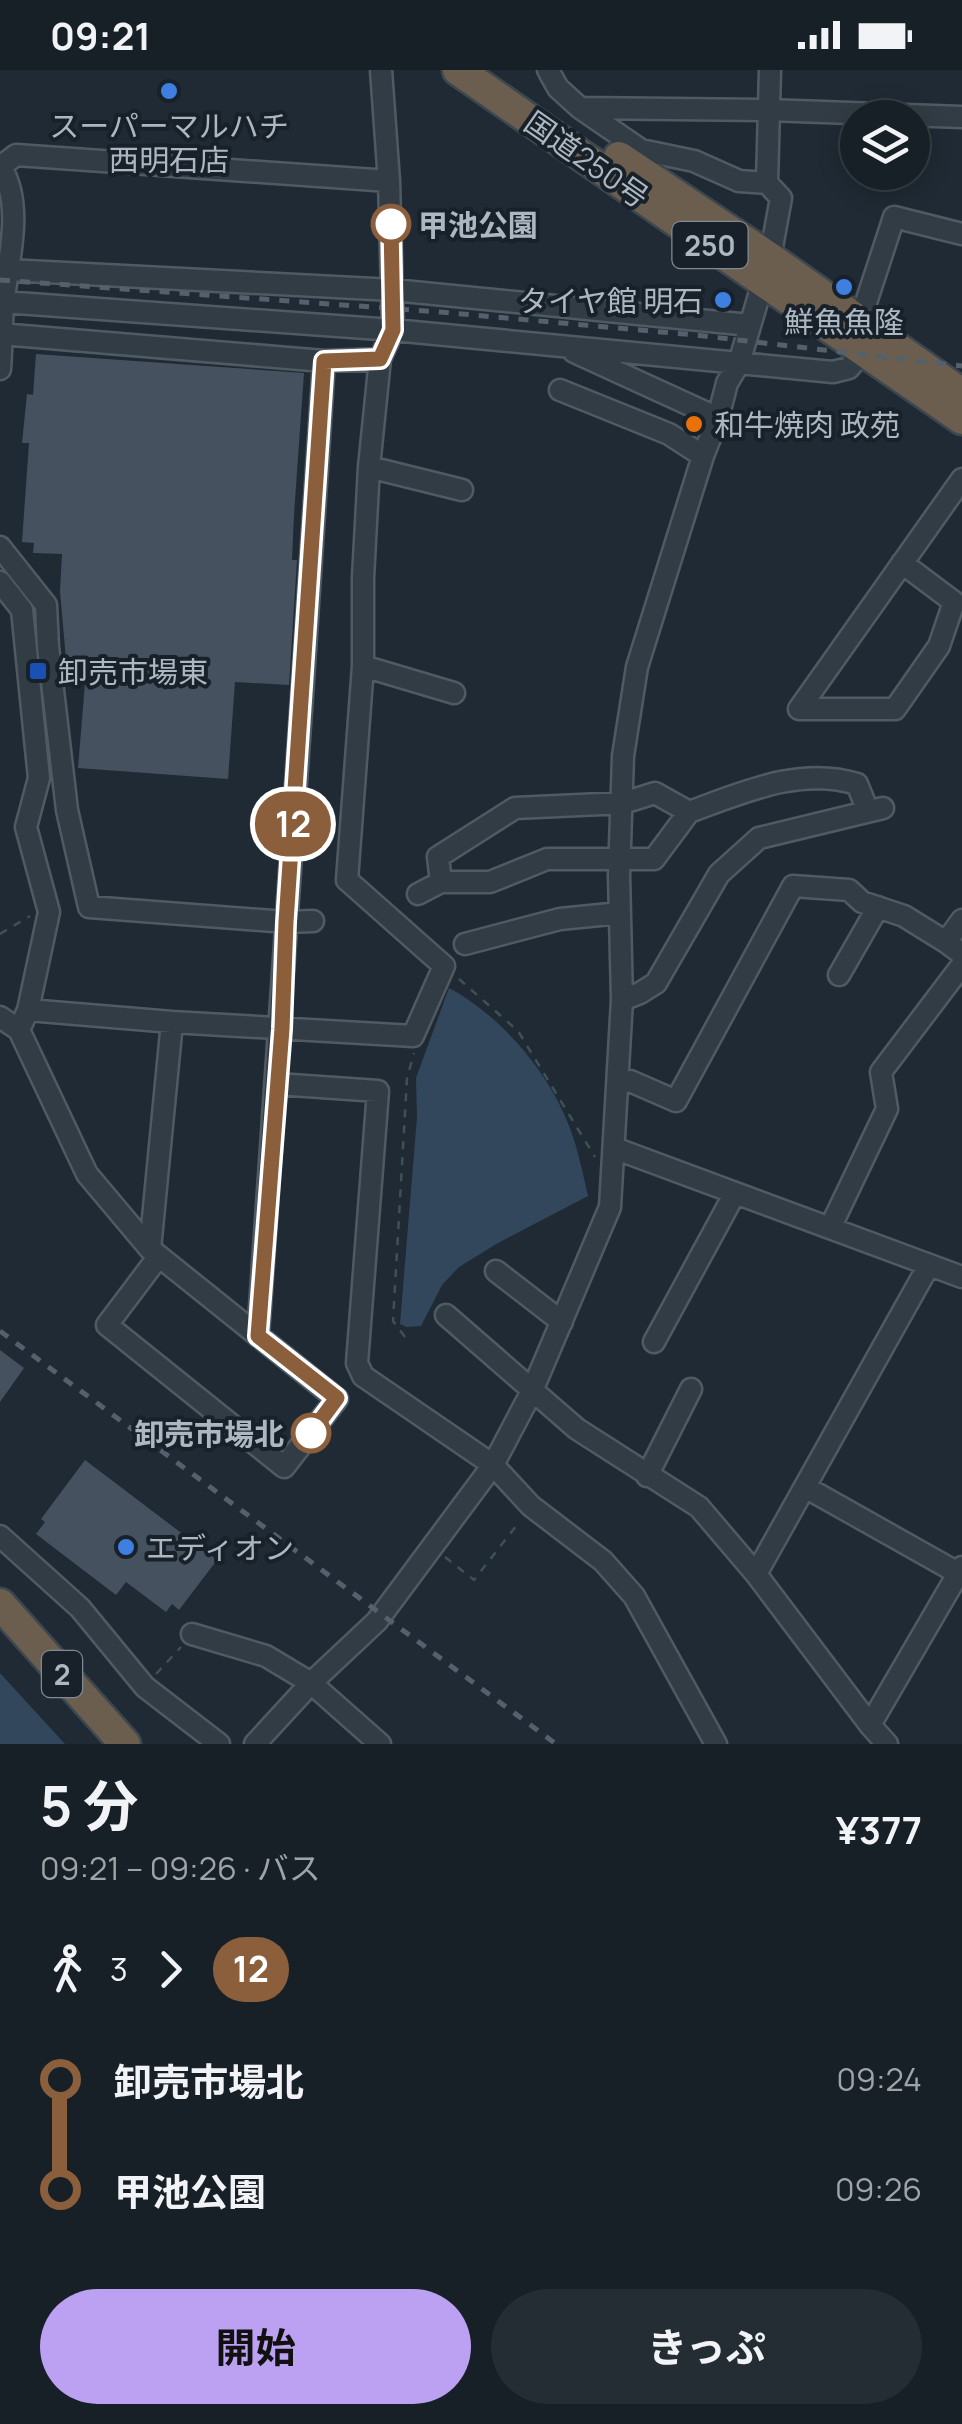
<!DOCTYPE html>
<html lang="ja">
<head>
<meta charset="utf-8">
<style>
  body { margin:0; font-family:Manrope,"Noto Sans JP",sans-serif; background:#242d33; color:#f1f3f6; height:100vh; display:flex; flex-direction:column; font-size:38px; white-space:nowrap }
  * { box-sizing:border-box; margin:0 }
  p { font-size:32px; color:#9ea3a7 }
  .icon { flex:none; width:55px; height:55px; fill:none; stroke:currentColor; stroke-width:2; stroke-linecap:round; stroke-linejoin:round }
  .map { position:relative; height:1674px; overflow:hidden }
  .drawer { display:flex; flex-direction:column; background:#172027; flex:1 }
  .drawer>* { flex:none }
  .badge { padding:0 20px; border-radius:32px; font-size:35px; line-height:65px }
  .tools { position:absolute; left:840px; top:30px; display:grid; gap:20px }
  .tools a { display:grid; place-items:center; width:90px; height:90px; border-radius:50%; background:#172027; box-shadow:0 5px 25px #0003,0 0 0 2px #363e44; font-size:50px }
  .map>.badge { position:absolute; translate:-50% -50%; box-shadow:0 0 0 5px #fff }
  .legs { display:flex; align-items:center; gap:15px; height:110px; padding:0 40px; font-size:32px }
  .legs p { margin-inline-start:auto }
  .headline { display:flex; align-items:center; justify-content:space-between; height:170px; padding:0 40px }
  h1 { font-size:55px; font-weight:700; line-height:75px }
  .button { display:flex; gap:20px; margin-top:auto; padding:20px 40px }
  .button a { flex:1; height:115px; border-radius:60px; background:#bca0f2; color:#111; font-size:40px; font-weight:700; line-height:115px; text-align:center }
  .button a+a { background:#242d33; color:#f1f3f6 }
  ul { padding:0 40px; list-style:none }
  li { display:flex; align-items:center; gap:35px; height:110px; font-size:38px }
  li i { display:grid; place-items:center; width:15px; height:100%; margin:0 12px; background:currentColor }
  li i::after { content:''; width:25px; height:25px; margin:-12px; border:8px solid; border-radius:50%; background:#172027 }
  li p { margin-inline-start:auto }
  li:first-child i { background:linear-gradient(#0000 50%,currentColor 0) }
  li:last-child i { background:linear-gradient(currentColor 50%,#0000 0) }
  .status { display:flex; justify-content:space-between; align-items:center; height:70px; padding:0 50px; background:#172027; direction:ltr }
  .status svg { height:28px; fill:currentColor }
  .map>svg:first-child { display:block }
</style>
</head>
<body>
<div class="status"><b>09:21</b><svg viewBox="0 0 49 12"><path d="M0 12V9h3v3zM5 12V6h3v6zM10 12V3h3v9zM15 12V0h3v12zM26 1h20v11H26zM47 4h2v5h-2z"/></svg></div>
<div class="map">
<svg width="962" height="1674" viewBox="0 0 962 1674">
  <rect width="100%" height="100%" fill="#1f2a34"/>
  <!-- water -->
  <path fill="#33475c" d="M449 918C505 948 557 1011 575 1073 580 1090 584 1108 588 1126L498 1173 459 1197 442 1215 421 1256 407 1257 400 1254 417 1047 416 1008Z
    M0 1603 65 1674H0Z"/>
  <!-- building -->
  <path fill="#45515e" d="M36 284 304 303 294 444 292 490H297L289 615 235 612 228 709 78 698 86 601H67L60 521 62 484 33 483 34 473 22 472 29 373H22L27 324 33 325Z
    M0 1280 24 1298 0 1332Z
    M85 1390 217 1490 179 1540 172 1534 166 1542 126 1512 116 1525 36 1464 45 1452 41 1449Z"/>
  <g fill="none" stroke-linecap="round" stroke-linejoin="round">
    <defs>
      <path id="minor" d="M548 0 558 18 580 38 641 80 694 91 739 111 767 113
        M580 38 768 40 962 47
        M0 96C24 133 9 187 4 228 1 251 2 276 0 299
        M0 97 16 85 389 111
        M8 200 393 220 750 255
        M3 232 393 260 833 302 849 298 863 281
        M860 251 894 147 962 164
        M0 264 324 291 380 289
        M574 282 718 348
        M560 320 669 364 703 386
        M369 397 462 420
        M0 477 46 535 48 577 67 740 89 837 286 852 313 851
        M902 493 954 532 939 576 895 639H799L962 409
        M0 512 22 540 39 708 26 757 49 842 28 940 19 960 87 1104 150 1179
        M363 596 454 623
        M441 812 438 787 515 738 623 733 655 723 689 742C742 723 800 696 857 714L868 741
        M418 824 441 812H490L547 789H654L689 742
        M946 872 962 850
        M465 874 560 849 620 843
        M839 905 878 837
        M622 930 640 923 656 913 719 804 759 768 883 738
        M28 940 172 952 150 1179 337 1329 284 1397 107 1255 159 1186
        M0 947 19 960
        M172 952 413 966 444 896 347 810 363 596V508L369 397 380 289 393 260 389 111 381 0
        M618 1013 630 1011 676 1031 793 816 849 820 862 832 904 846 946 872 962 884
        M277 1014 378 1021 357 1293 363 1306 493 1395 531 1436 603 1491 634 1526 716 1674
        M614 1078 962 1207
        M830 1158 887 1039 881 1002 962 895
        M496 1201 562 1252
        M446 1245 577 1359 699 1437 756 1504 870 1655 887 1674
        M258 1266C283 941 302 616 324 291
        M654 1272 735 1123
        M647 1406 691 1319
        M805 1417 958 1503
        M0 1466 80 1538 145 1617 219 1674
        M756 1504 929 1195
        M192 1564 266 1586 311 1613 380 1674
        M870 1655 962 1497
        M255 1674 311 1613 377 1551 493 1395 532 1321 610 1137 622 930 619 805 623 686 637 597 703 386 718 348 727 313 739 293 770 188 781 128 767 113 770 0"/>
      <path id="highway" d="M458 0 962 349
        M619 87 770 188 962 324
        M0 1534 125 1674"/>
    </defs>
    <!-- minor casing -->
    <use href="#minor" stroke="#505a63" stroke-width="25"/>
    <!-- highway casing -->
    <use href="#highway" stroke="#3d474f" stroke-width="35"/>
    <!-- path -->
    <path stroke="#3e5253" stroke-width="2.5" stroke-dasharray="8 8" stroke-linecap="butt" d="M0 864 30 846
      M459 909 518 961 595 1087
      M405 1267 393 1251 407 1008 414 983
      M445 1487 474 1510 520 1451
      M156 1604 181 1577"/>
    <!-- minor -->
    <use href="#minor" stroke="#323c45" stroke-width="20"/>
    <!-- highway -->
    <use href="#highway" stroke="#6b5e4f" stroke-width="30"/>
    <!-- rail -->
    <path stroke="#54606c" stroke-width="5" stroke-dasharray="10 10" stroke-linecap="butt" d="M0 210 440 242 695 265 962 296
      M0 1261 556 1674"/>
  </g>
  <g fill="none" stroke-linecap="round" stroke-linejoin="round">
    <defs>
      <path id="line-1" d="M311 1363 337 1328 258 1266 282 959 286 852 324 291 380 289 393 260 391 154"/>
    </defs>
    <!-- line-1 casing -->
    <use href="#line-1" stroke="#fff" stroke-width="22"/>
    <!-- line-1 -->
    <use href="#line-1" stroke="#8b5e3c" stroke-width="15"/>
  </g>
  <!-- markers -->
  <g fill="#3f7fe0" stroke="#182129" stroke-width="4">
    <circle cx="169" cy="21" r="10"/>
    <circle cx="844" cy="217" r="10"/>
    <circle cx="723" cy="230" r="10"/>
    <circle cx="126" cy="1477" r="10"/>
  </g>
  <g fill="#fff" stroke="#8b5e3c" stroke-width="5">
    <circle cx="391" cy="154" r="18"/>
    <circle cx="311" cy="1363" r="18"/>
  </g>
  <circle fill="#e8710a" stroke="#182129" stroke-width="4" cx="694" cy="354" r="10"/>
  <rect fill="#1a4fb4" stroke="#182129" stroke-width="4" x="28" y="591" width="20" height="20" rx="5"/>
  <g text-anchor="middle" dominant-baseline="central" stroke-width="8" stroke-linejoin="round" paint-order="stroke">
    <!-- shield labels -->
    <g fill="#182129" stroke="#808a94" stroke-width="2.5">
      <rect x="672.5" y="152" width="75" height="46" rx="8"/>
      <rect x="42" y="1581" width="40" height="46" rx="8"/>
    </g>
    <g font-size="28" font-weight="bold" fill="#acb7c2">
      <text x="710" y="175">250</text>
      <text x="62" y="1604">2</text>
    </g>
    <!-- poi labels -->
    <g font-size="30" fill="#acb7c2" stroke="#182129" text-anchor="start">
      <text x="169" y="55" text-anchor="middle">スーパーマルハチ<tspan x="169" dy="34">西明石店</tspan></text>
      <text x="703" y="230" text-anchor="end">タイヤ館 明石</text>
      <text x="844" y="251" text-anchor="middle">鮮魚魚隆</text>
      <text x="714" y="354">和牛焼肉 政苑</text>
      <text x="58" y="601">卸売市場東</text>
      <text x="146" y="1477">エディオン</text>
    </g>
    <!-- street labels -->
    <g font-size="30" fill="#acb7c2" stroke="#182129">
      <text transform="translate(587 89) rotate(35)">国道250号</text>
    </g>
    <!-- stop labels -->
    <g font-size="30" font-weight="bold" fill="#acb7c2" stroke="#182129" text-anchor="start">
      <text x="418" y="154">甲池公園</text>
      <text x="284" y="1363" text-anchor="end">卸売市場北</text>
    </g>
  </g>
</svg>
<div class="tools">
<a><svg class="icon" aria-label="layers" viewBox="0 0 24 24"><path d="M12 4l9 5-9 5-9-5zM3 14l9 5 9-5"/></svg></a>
</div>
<b class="badge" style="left:293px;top:754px;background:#8b5e3c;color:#fff">12</b>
</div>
<section class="drawer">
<div class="headline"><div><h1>5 分</h1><p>09:21 – 09:26 · バス</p></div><b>¥377</b></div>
<div class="legs"><svg class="icon" aria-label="walk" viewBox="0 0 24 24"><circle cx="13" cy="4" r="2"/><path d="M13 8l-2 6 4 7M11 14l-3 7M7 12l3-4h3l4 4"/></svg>3<svg class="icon" aria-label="forward" viewBox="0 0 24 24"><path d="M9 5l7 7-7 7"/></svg><b class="badge" style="background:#8b5e3c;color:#fff">12</b></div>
<ul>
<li><i style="color:#8b5e3c"></i><b>卸売市場北</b><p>09:24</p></li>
<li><i style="color:#8b5e3c"></i><b>甲池公園</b><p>09:26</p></li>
</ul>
<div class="button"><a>開始</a><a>きっぷ</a></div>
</section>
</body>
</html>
